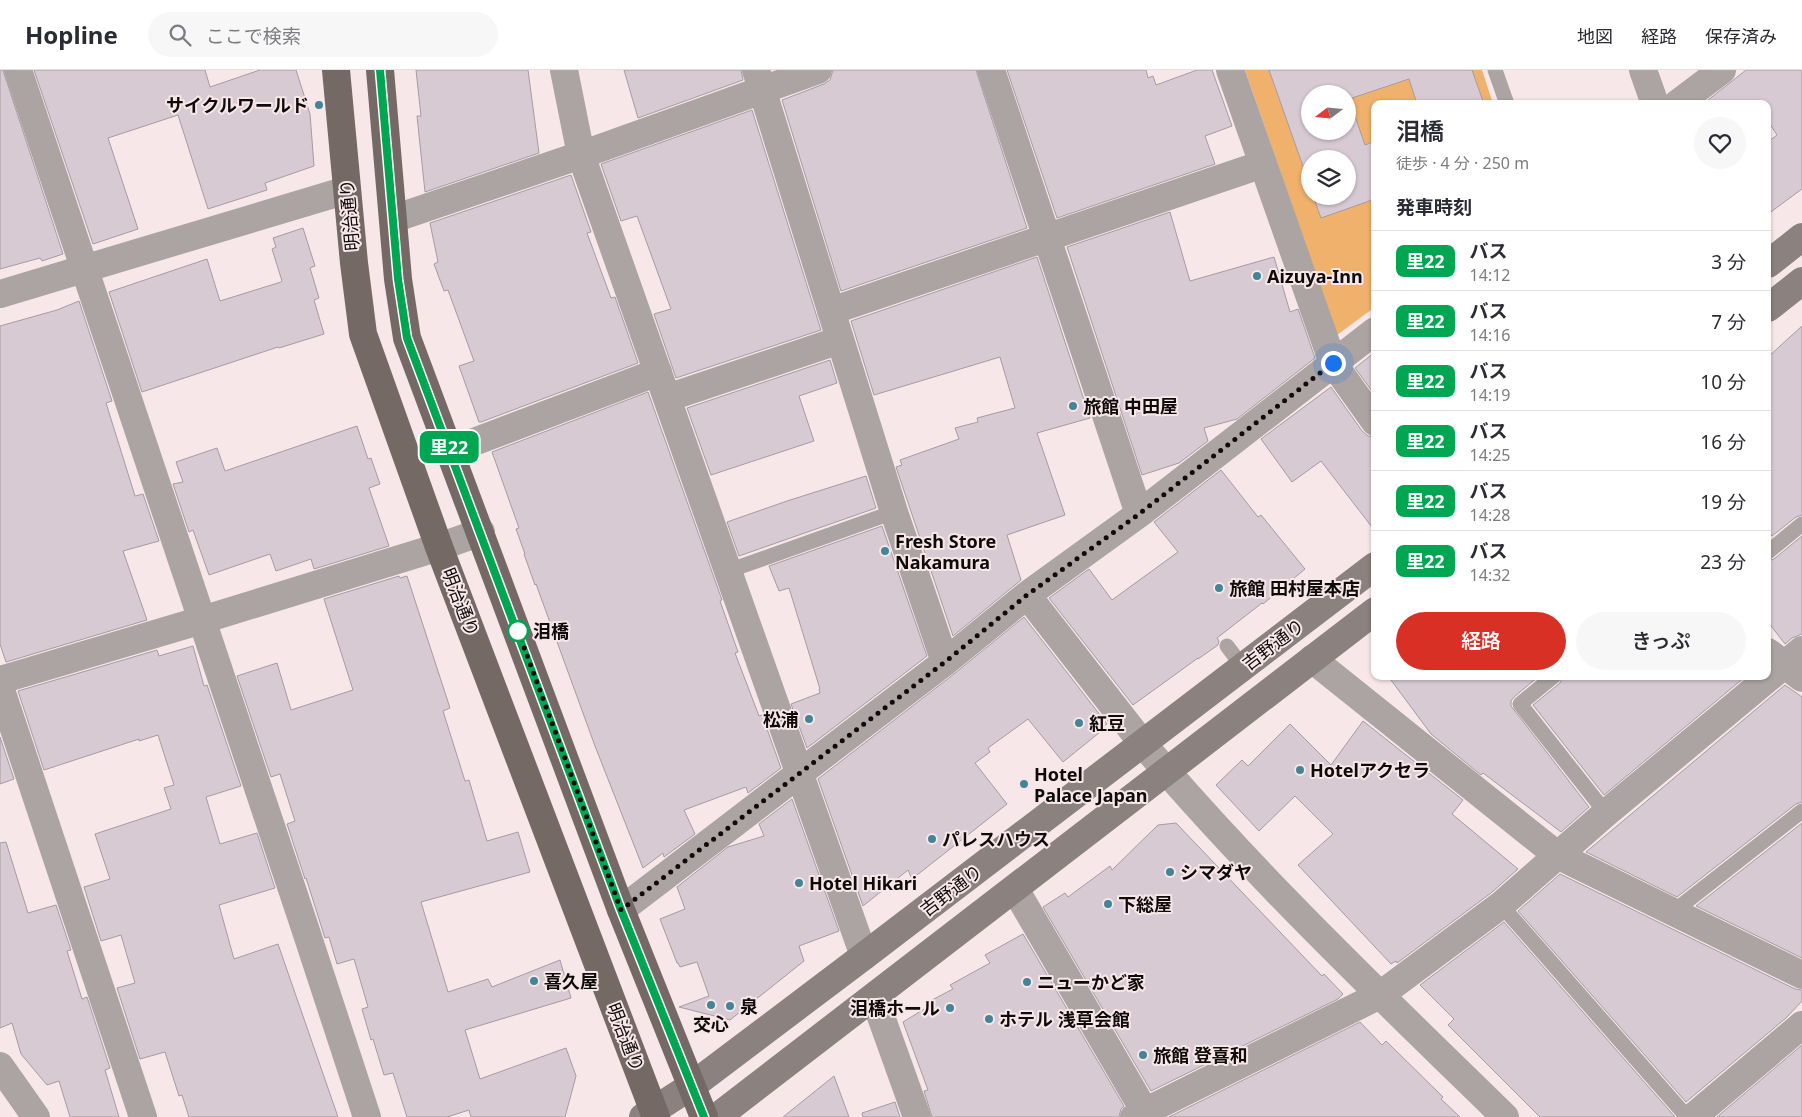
<!DOCTYPE html>
<html lang="ja">
<head>
<meta charset="utf-8">
<style>
  body { margin:0; font-family:"Noto Sans","Noto Sans JP",sans-serif; background:#f7f7f7; color:#2b2b33; height:100vh; display:flex; flex-direction:column; font-size:19px; white-space:nowrap }
  * { box-sizing:border-box; margin:0 }
  p { font-size:16px; color:#7c7c81 }
  .icon { flex:none; width:28px; height:28px; fill:none; stroke:currentColor; stroke-width:2; stroke-linecap:round; stroke-linejoin:round }
  .map { position:relative; flex:1; overflow:hidden }
  .side { position:absolute; left:1371px; top:30px; width:400px; height:580px; display:flex; flex-direction:column; background:#fff; border-radius:10px; box-shadow:0 1px 4px #0004 }
  .side>* { flex:none }
  .badge { padding:0 10px; border-radius:8px; font-size:18px; line-height:32px }
  .needle { width:32px; rotate:254deg }
  .buttons { position:absolute; left:1301px; top:15px; display:grid; gap:10px }
  .buttons a { display:grid; place-items:center; width:55px; height:55px; border-radius:50%; background:#fff; box-shadow:0 1px 4px #0004; font-size:25px }
  .you { position:absolute; width:25px; height:25px; margin:-12px; border:4px solid #fff; border-radius:50%; background:#1a73e8; box-shadow:0 0 0 8px #1a73e833 }
  .map>.badge { position:absolute; translate:-50% -50%; box-shadow:0 0 0 2px #fff }
  h2 { padding:0 25px; font-size:19px; line-height:45px }
  .round { display:grid; place-items:center; flex:none; width:52px; height:52px; border-radius:26px; background:#f7f7f7 }
  .headline { display:flex; align-items:center; justify-content:space-between; height:85px; padding:0 25px }
  h1 { font-size:24px; font-weight:600; line-height:38px }
  .button { display:flex; gap:10px; margin-top:auto; padding:10px 25px }
  .button a { flex:1; height:58px; border-radius:30px; background:#d93025; color:#fff; font-size:20px; font-weight:600; line-height:58px; text-align:center }
  .button a+a { background:#f7f7f7; color:#2b2b33 }
  ul { padding:0; list-style:none }
  li { display:flex; align-items:center; gap:15px; height:60px; padding:0 25px; border-top:1px solid #e1e1e2 }
  li div { flex:1 }
  li b { display:block; font-size:19px }
  li em { font-style:normal }
  li .badge { min-width:55px; font-weight:700; text-align:center }
  header { display:flex; align-items:center; gap:30px; box-sizing:border-box; height:70px; padding:0 25px; background:#fff; border-bottom:1px solid #e1e1e2 }
  header strong { font-size:24px }
  nav { display:flex; gap:28px; margin-inline-start:auto; font-size:18px }
  .search { width:350px; height:45px; background:#f7f7f7; display:flex; align-items:center; gap:12px; box-sizing:border-box; padding:0 18px; border-radius:28px; color:#7c7c81; font-size:19px }
  .map>svg:first-child { display:block }
</style>
</head>
<body>
<header>
<strong>Hopline</strong>
<div class="search"><svg class="icon" aria-label="search" viewBox="0 0 24 24"><circle cx="10" cy="10" r="6"/><path d="M15 15l6 6"/></svg>ここで検索</div>
<nav><a>地図</a><a>経路</a><a>保存済み</a></nav>
</header>
<div class="map">
<svg width="1802" height="1047" viewBox="0 0 1802 1047">
  <rect width="100%" height="100%" fill="#f8e7e9"/>
  <!-- green -->
  <path fill="#f0b16c" fill-rule="evenodd" d="M1245 0H1482L1493 34H1375V237L1337 265ZM1310 24H1348V61H1310ZM1310 89H1348V126H1310Z"/>
  <!-- building -->
  <path fill="#d7cad3" stroke="#a79aa3" fill-rule="evenodd" d="M0 0H3L63 184 42 191 40 188 0 199Z
    M34 0H205L210 17 260 0H296L310 44 314 96 265 113 267 120 208 139 178 45 108 68 138 159 93 174Z
    M416 0H528L539 83 425 122 417 46H421Z
    M624 0H741L743 10 638 48Z
    M833 0H976L1027 158 841 221 782 30 824 14 830 10Z
    M1007 0H1146L1148 8 1153 6 1156 15 1197 0H1212L1232 56 1205 66 1215 94 1057 148Z
    M1269 0H1472L1484 34H1417L1409 9 1349 29 1365 75 1375 71V129L1321 148 1313 126H1348V89H1310V116ZM1310 24H1348V61H1310Z
    M1746 0H1802V119L1768 144V72L1777 65 1768 51V34H1703Z
    M752 40 821 260 676 308 654 244 671 239 637 146 621 151 601 94Z
    M571 105 591 162 587 163 611 228 615 227 638 293 481 352H479L459 296 474 291 448 220 444 221 434 194 438 192 430 153Z
    M1170 142 1190 211 1274 187 1290 242 1298 239 1315 288 1237 349 1204 358 1208 371 1179 393 1142 405 1067 177Z
    M303 158 315 196 310 198 319 228 314 230 324 264 279 278 278 277 142 322 109 222 207 189 220 231 281 212 282 211 272 179 276 177 273 168Z
    M1037 187 1090 348 1037 363 1065 445 1007 465 1021 510 953 566 896 397 902 395 900 390 959 369 955 358 978 352 977 348 1015 338 1000 287 874 325 851 251Z
    M79 231 112 331 106 333 135 426 143 424 159 471 123 481 147 550 6 592 0 574V256L57 240Z
    M1802 256V445L1796 447 1772 466 1768 460V287Z
    M1375 282V325L1355 298Z
    M830 290 837 313 799 326 814 371 711 405 687 338Z
    M1331 317 1362 361 1368 366 1375 367V461L1321 391 1292 412 1261 369Z
    M648 322 722 530 720 531 738 582 735 583 759 646 762 645 781 698 748 723 746 717 684 740 695 764 664 787 663 783 643 798 595 676 536 514 535 515 524 484H525L516 459 519 458 492 382Z
    M357 356 368 389 371 388 380 414 369 418 389 476 314 499 311 489 276 501 270 484 209 505 193 460 189 462 173 414 183 412 176 392 217 378 225 401Z
    M1221 400 1258 447 1261 445 1305 499 1263 534 1262 533 1217 568 1219 571 1218 575 1198 589V588L1133 635 1049 528 1089 499 1112 530 1178 482 1154 452Z
    M866 406 876 438 739 486 727 452 787 431Z
    M882 456 927 586 807 678 791 634 820 623 819 619H820L789 518 779 521 769 496Z
    M1802 466V564L1792 568 1785 574 1768 552V491L1774 489Z
    M399 506 400 508 407 506 450 638 443 641 465 711 469 710 487 771 518 762 530 802 421 832 448 922 488 909 492 917 560 890 571 928 465 960 480 1009 566 978 576 1006 565 1047H471L469 1040 447 1047H407L393 1003 384 1005 373 969 371 970 362 939 368 937 354 889 337 894 329 867 325 868 306 808 305 809 287 754 295 751 280 704 271 707 237 606 277 593 291 640 353 620 324 529Z
    M1024 547 1107 654 1104 656 1105 658 1063 692 1028 649 988 678 990 682 975 693 1007 734 912 809 908 800 863 836 818 709 954 604Z
    M193 576 204 616 207 615 241 716 206 727 220 774 257 763 275 818 219 835 234 889 278 874 338 1047H189L182 1025 179 1026 165 982 140 989 117 918 135 913 121 865 101 871 84 817 110 809 95 764 171 739 164 718 174 715 158 665 139 671V669L44 700 18 621 157 580 159 586Z
    M1388 606H1539L1514 627 1511 631V636L1589 737 1561 762 1483 703 1481 705 1431 664Z
    M1563 606H1746L1604 725 1533 635 1560 613Z
    M1785 615 1802 627V732L1796 734 1677 827 1586 782Z
    M1363 651 1463 730 1452 744 1518 799 1491 823 1397 893 1396 891 1391 894 1298 795 1333 764 1295 726 1259 761 1216 715 1242 690 1248 696 1290 654 1331 695Z
    M0 667 14 709 0 714Z
    M792 729 839 861 799 876 804 891 730 950 679 937 709 926 697 892 680 897 678 893H677L660 849 685 839 677 817 728 777 764 766 759 754Z
    M1176 753 1322 906 1324 904 1343 924 1338 929 1151 1021 1043 837 1065 823 1068 827 1110 796 1112 800 1158 755Z
    M1802 753V888L1696 836Z
    M6 772 28 843 56 835 71 880 67 881 82 929 87 927 110 998 105 1000 119 1047H70L59 1011 47 1015 21 984 12 953 0 958V773Z
    M1560 804 1795 919 1802 920V931L1786 948 1686 1032 1518 841Z
    M1504 852 1675 1047H1540L1448 955 1454 949 1420 915Z
    M1023 864 1124 1036 1121 1039 1119 1047H932L924 1021 928 1020 903 952 934 933 932 930 953 919 950 915 990 893 985 885Z
    M1360 952 1382 975 1386 971 1443 1027 1441 1029 1460 1047H1169Z
    M1802 975V1047H1717Z
    M834 1006 849 1047H783Z
    M895 1032 900 1047H863L862 1043Z"/>
  <g fill="none" stroke-linecap="round" stroke-linejoin="round">
    <!-- service -->
    <path stroke="#aba4a2" stroke-width="15" d="M1495 0 1507 34
      M1768 482 1802 454
      M728 501 894 442
      M1227 576 1243 597
      M1554 606 1520 634 1606 743
      M1501 835 1687 1047
      M1673 842 1802 741"/>
    <!-- minor -->
    <path stroke="#aba4a2" stroke-width="28" d="M18 0 304 855 367 1047
      M564 0 581 85 864 886
      M756 0 894 442 945 592
      M991 0 1139 444
      M1230 0 1333 293 1375 352
      M1643 0 1655 34
      M1677 34 1722 0
      M393 149 581 85 818 0
      M0 224 347 120
      M831 241 1263 94
      M667 328 840 270
      M450 381 658 302
      M1027 525 1143 674
      M1768 582 1802 608
      M1312 589 1557 785 1802 905
      M0 610 202 550 439 477 481 462
      M0 617 143 1047
      M1015 819 1148 1047
      M621 840 945 592 1027 525 1139 444 1375 261
      M874 927 917 1047
      M1134 1047 1380 925 1501 835 1606 743 1802 580
      M1693 1047 1802 955"/>
    <!-- tertiary -->
    <path stroke="#aba4a2" stroke-width="28" d="M1143 674C1255 806 1381 926 1505 1047
      M0 996 36 1047"/>
    <!-- secondary -->
    <path stroke="#8b817e" stroke-width="28" d="M1768 194 1802 167
      M1768 238 1802 211
      M643 1047 693 1015 864 886 1375 496
      M717 1047 1375 541"/>
    <!-- primary -->
    <path stroke="#756965" stroke-width="28" d="M336 0 354 193 363 264 439 477 656 1047
      M380 0 398 209 407 268 621 840 704 1047"/>
  </g>
  <g fill="none" stroke-linecap="round" stroke-linejoin="round">
    <defs>
      <path id="line" d="M380 0 398 209 407 268 621 840 704 1047"/>
    </defs>
    <!-- line casing -->
    <use href="#line" stroke="#fff" stroke-width="11"/>
    <!-- line -->
    <use href="#line" stroke="#00a651" stroke-width="8"/>
    <!-- walk -->
    <path stroke="#100b0b" stroke-width="5" stroke-dasharray="0 9" d="M518 561 621 840 945 592 1027 525 1139 444 1333 293"/>
  </g>
  <!-- markers -->
  <g fill="#448497" stroke="#f8e7e9" stroke-width="2">
    <circle cx="319" cy="35" r="5"/>
    <circle cx="1257" cy="206" r="5"/>
    <circle cx="1073" cy="336" r="5"/>
    <circle cx="885" cy="481" r="5"/>
    <circle cx="1219" cy="518" r="5"/>
    <circle cx="809" cy="649" r="5"/>
    <circle cx="1079" cy="653" r="5"/>
    <circle cx="1300" cy="700" r="5"/>
    <circle cx="1024" cy="714" r="5"/>
    <circle cx="932" cy="769" r="5"/>
    <circle cx="1170" cy="802" r="5"/>
    <circle cx="799" cy="813" r="5"/>
    <circle cx="1108" cy="834" r="5"/>
    <circle cx="534" cy="911" r="5"/>
    <circle cx="1027" cy="912" r="5"/>
    <circle cx="711" cy="935" r="5"/>
    <circle cx="730" cy="936" r="5"/>
    <circle cx="950" cy="938" r="5"/>
    <circle cx="989" cy="949" r="5"/>
    <circle cx="1143" cy="985" r="5"/>
  </g>
  <circle fill="#fff" stroke="#00a651" stroke-width="2.5" cx="518" cy="561" r="10"/>
  <g text-anchor="middle" dominant-baseline="central" stroke-width="4" stroke-linejoin="round" paint-order="stroke">
    <!-- poi labels -->
    <g font-size="18" font-weight="bold" fill="#100b0b" stroke="#f8e7e9" text-anchor="start">
      <text x="309" y="35" text-anchor="end">サイクルワールド</text>
      <text x="1267" y="206">Aizuya-Inn</text>
      <text x="1083" y="336">旅館 中田屋</text>
      <text x="895" y="471">Fresh Store<tspan x="895" dy="21">Nakamura</tspan></text>
      <text x="1229" y="518">旅館 田村屋本店</text>
      <text x="799" y="649" text-anchor="end">松浦</text>
      <text x="1089" y="653">紅豆</text>
      <text x="1310" y="700">Hotelアクセラ</text>
      <text x="1034" y="704">Hotel<tspan x="1034" dy="21">Palace Japan</tspan></text>
      <text x="942" y="769">パレスハウス</text>
      <text x="1180" y="802">シマダヤ</text>
      <text x="809" y="813">Hotel Hikari</text>
      <text x="1118" y="834">下総屋</text>
      <text x="544" y="911">喜久屋</text>
      <text x="1037" y="912">ニューかど家</text>
      <text x="740" y="936">泉</text>
      <text x="940" y="938" text-anchor="end">泪橋ホール</text>
      <text x="999" y="949">ホテル 浅草会館</text>
      <text x="711" y="954" text-anchor="middle">交心</text>
      <text x="1153" y="985">旅館 登喜和</text>
    </g>
    <!-- street labels -->
    <g font-size="18" fill="#100b0b" stroke="#f8e7e9">
      <text transform="translate(349 145) rotate(-95)">明治通り</text>
      <text transform="translate(461 532) rotate(69)">明治通り</text>
      <text transform="translate(1273 574) rotate(-37)">吉野通り</text>
      <text transform="translate(951 820) rotate(-37)">吉野通り</text>
      <text transform="translate(626 967) rotate(69)">明治通り</text>
    </g>
    <!-- stop labels -->
    <g font-size="18" font-weight="bold" fill="#100b0b" stroke="#f8e7e9" text-anchor="start">
      <text x="533" y="561">泪橋</text>
    </g>
  </g>
</svg>
<div class="buttons">
<a><svg class="needle" viewBox="-14 -14 28 28"><path d="M0-13l5 13h-10z" fill="#e53935"/><path d="M0 13l5-13h-10z" fill="#7c7c81"/></svg></a>
<a><svg class="icon" aria-label="layers" viewBox="0 0 24 24"><path d="M12 4l9 5-9 5-9-5zM3 14l9 5 9-5"/></svg></a>
</div>
<div class="you" style="left:1333px;top:293px"></div>
<b class="badge" style="left:449px;top:377px;background:#00a651;color:#fff">里22</b>
<section class="side">
<div class="headline"><div><h1>泪橋</h1><p>徒歩 · 4 分 · 250 m</p></div><a class="round"><svg class="icon" aria-label="heart" viewBox="0 0 24 24"><path d="M12 20l-8-8c-3-5 5-10 8-4 3-6 11-1 8 4z"/></svg></a></div>
<h2>発車時刻</h2>
<ul>
<li><span class="badge" style="background:#00a651;color:#fff">里22</span><div><b>バス</b><p>14:12</p></div><em>3 分</em></li>
<li><span class="badge" style="background:#00a651;color:#fff">里22</span><div><b>バス</b><p>14:16</p></div><em>7 分</em></li>
<li><span class="badge" style="background:#00a651;color:#fff">里22</span><div><b>バス</b><p>14:19</p></div><em>10 分</em></li>
<li><span class="badge" style="background:#00a651;color:#fff">里22</span><div><b>バス</b><p>14:25</p></div><em>16 分</em></li>
<li><span class="badge" style="background:#00a651;color:#fff">里22</span><div><b>バス</b><p>14:28</p></div><em>19 分</em></li>
<li><span class="badge" style="background:#00a651;color:#fff">里22</span><div><b>バス</b><p>14:32</p></div><em>23 分</em></li>
</ul>
<div class="button"><a>経路</a><a>きっぷ</a></div>
</section>
</div>
</body>
</html>
